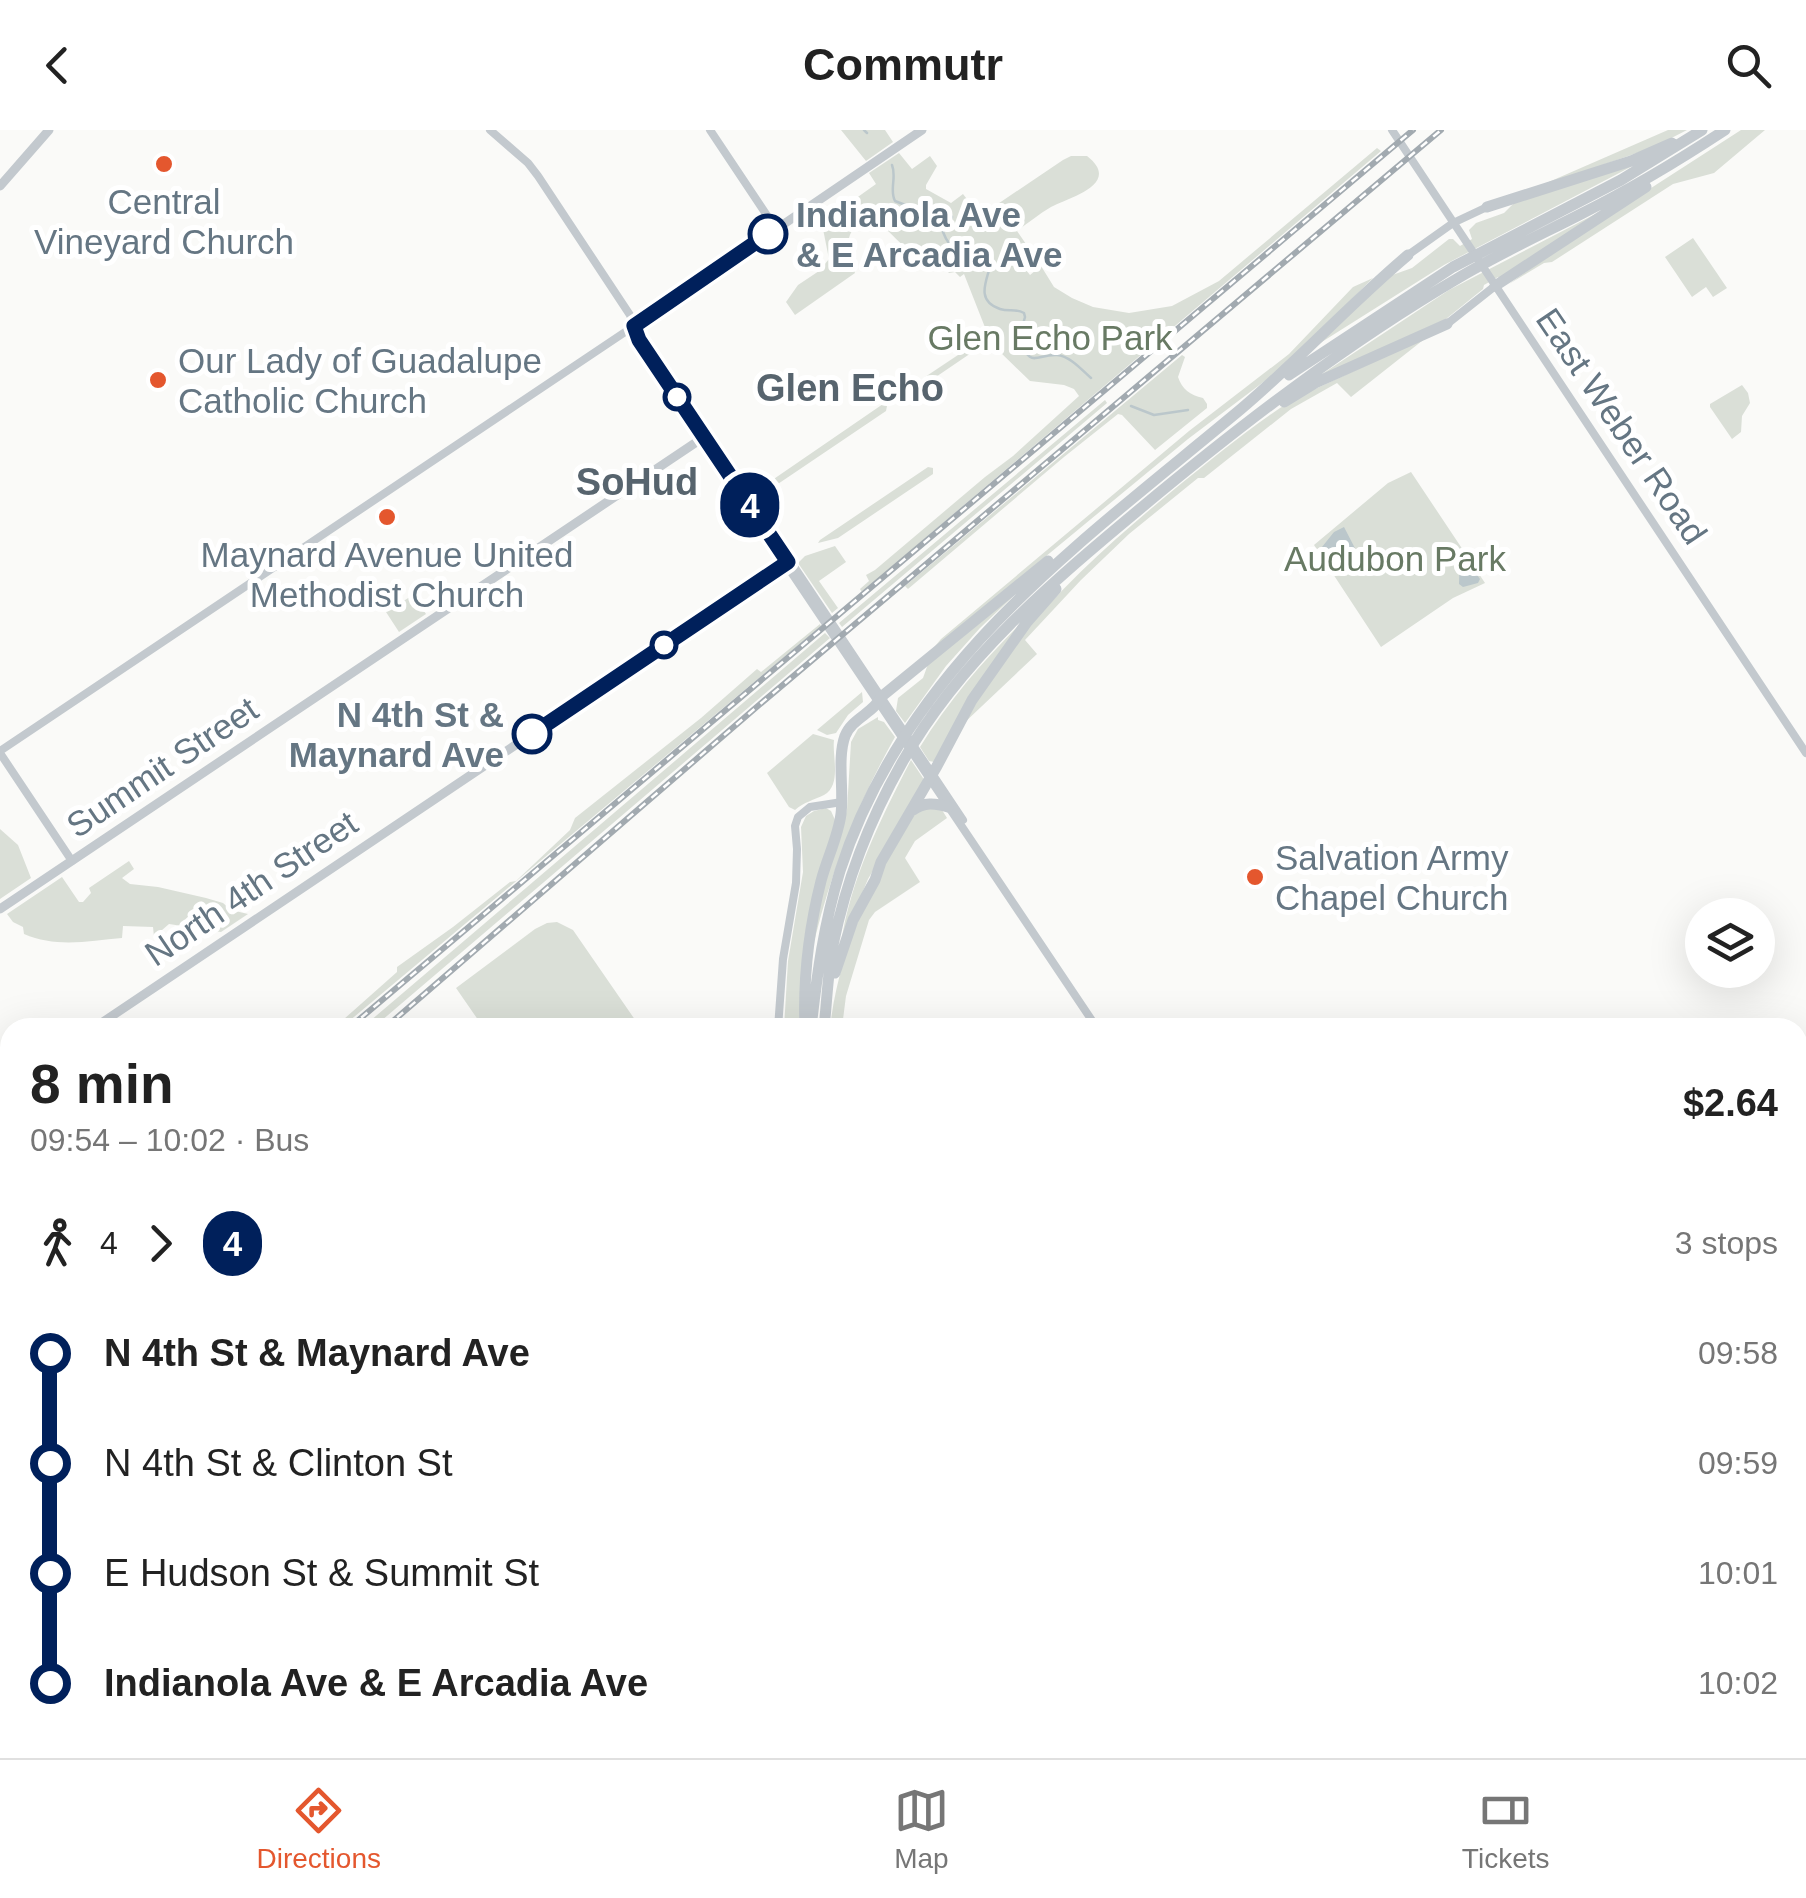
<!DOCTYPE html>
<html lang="en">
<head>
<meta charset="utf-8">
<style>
  body { margin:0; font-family:Arial,sans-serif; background:#f2f2f2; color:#222; height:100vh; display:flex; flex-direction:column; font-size:38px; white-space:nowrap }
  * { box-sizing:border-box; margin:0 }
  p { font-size:32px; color:#767676 }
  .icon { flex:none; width:55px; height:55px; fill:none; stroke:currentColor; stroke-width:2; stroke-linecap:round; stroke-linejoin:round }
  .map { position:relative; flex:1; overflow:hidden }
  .side { position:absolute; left:0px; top:888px; width:1808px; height:742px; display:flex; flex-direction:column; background:#fff; border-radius:30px 30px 0 0; box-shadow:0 10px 40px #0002 }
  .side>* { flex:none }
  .badge { padding:0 20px; border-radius:32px; font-size:35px; line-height:65px }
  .controls { position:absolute; left:1685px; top:768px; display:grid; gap:20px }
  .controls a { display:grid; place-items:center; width:90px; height:90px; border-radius:50%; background:#fff; box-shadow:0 10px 40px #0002; font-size:50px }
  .map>.badge { position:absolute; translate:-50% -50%; box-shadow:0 0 0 5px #fff }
  .legs { display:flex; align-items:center; gap:15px; height:110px; padding:0 30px; font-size:32px }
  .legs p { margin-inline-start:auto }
  .headline { display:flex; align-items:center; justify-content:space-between; height:170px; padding:0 30px }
  h1 { font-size:55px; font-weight:700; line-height:75px }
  ul { padding:0 30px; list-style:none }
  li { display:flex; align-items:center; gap:35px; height:110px; font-size:38px }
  li i { display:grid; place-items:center; width:15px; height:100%; margin:0 12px; background:currentColor }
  li i::after { content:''; width:25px; height:25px; margin:-12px; border:8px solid; border-radius:50%; background:#fff }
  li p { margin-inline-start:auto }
  li:first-child i { background:linear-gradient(#0000 50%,currentColor 0) }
  li:last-child i { background:linear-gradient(currentColor 50%,#0000 0) }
  header { display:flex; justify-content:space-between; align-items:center; height:130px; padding:0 30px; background:#fff; font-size:45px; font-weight:700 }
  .dock { display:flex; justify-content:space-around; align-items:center; height:140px; border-top:2px solid #e0e0e0; background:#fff; font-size:28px; color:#767676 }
  .dock a { display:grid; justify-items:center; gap:5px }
  .dock .current { color:#e4572e }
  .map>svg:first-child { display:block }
</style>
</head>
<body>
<header><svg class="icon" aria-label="back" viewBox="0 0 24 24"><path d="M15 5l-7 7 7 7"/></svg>Commutr<svg class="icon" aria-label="search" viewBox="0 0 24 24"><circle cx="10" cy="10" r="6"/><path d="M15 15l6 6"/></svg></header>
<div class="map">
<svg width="1806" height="1628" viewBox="0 0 1806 1628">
  <rect width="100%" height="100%" fill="#fafaf8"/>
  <!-- green -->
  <path fill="#dadfd7" d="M841 0H885L893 12 866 31Z
    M1668 0H1687L1654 17 1528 61Z
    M1741 0H1765L1714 43 1673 54 1552 132 1544 133 1509 154 1572 109Z
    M1377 18 1381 21 924 409 863 464 860 459 869 451 866 445 875 440 985 347 1013 326 1079 266 1074 259 1064 255 1030 251 998 220 988 205 964 144 960 147 955 142 949 143C940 130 925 130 912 122 897 113 887 96 872 89 840 98 848 118 855 143L795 185 786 172 798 155 819 141 829 129 823 99 827 89 876 54 869 43 899 23 912 39 930 26 937 36 926 55V59L951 73 963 64 980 86 1063 30 1071 26H1087C1123 54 1068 68 1051 77 1039 84 1028 93 1017 101L1026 114 1013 124 1030 145 1041 136 1054 157 1072 168 1093 177 1129 183 1172 176 1219 151Z
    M1642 31 1444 135 1317 215 1384 148 1412 138 1449 109H1453L1460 116 1472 109 1469 100 1476 93 1504 83 1514 73Z
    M1605 79 1501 149 1498 147 1484 155 1483 159 1446 189 1313 250 1449 160Z
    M1693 108 1727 158 1713 167 1706 157 1692 167 1665 127Z
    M1373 148 1282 238 1188 309 931 521 941 509 1189 301 1289 224 1353 157Z
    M1427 207 1351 267 1337 253 1291 279 1204 348H1198L1129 404 1081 450 1025 510 1037 524 963 594C1013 499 1090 429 1171 362 1207 333 1242 304 1280 278L1300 266Z
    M976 213 978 215 977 219 902 270 897 269 898 265Z
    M1182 225 1185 227 1178 247C1182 259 1190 265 1203 268L1207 274V278L1155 320 1122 285 1118 284 1064 327 908 459 905 456Z
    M1742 255 1748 263 1750 273 1742 286 1741 302 1732 309 1710 277V274Z
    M1105 270 1107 273 842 497 839 493Z
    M883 274 887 276 886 281 769 360 763 361 765 355Z
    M928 337 933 338V344L838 408 818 413 820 410Z
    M1411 342 1485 453 1453 468 1381 517 1314 415 1388 353Z
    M835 416 846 432 819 451 838 478 832 483 798 433 805 426Z
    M1023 457 980 498 946 536 905 593 896 581 898 568 923 548 928 534Z
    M413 465 426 484 399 502 386 482Z
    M1022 492 934 632 929 631 920 617C949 570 983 531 1022 492Z
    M820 494 821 496 342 897H335L397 842V837L453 797 510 752 516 751 570 700 575 688 701 588 757 539 761 542Z
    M825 503 830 508 374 897H363Z
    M862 562 863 572 848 585 836 603 827 605 817 600Z
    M878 587V590L884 592 895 607C859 671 833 736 815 808V780L847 680 851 612 858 599Z
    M813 604 834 610C832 626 842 655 824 665 814 670 804 672 795 680L789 677 767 643Z
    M911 630 925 651 868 749 841 814C850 750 881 688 911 630Z
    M921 677 942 680 947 688 915 711 905 728 920 752 875 782 869 790 846 866 842 897 830 898C840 813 873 755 914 683Z
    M826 678 831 681 835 690 804 819 799 897 784 898 788 831 803 742 801 697 806 686 814 681Z
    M0 699 18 715 31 748 0 769Z
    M129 731 134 739 122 748 130 754 158 757 206 768 223 773 231 780 248 784 221 802 169 794 154 807 153 797 123 796 122 808C89 811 56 818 24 804L23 797 13 792 7 784 62 747 79 772H83L91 763 89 758Z
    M557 792 573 800 640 897H483L456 858 535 799 547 793Z
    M1800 1099 1806 1108V1163L1798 1168V1100Z
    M1798 1281 1806 1294V1532L1800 1536 1798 1533Z"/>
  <!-- water -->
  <path fill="#bbc7cb" d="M1344 397 1358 424 1349 432 1340 417 1327 425 1322 417 1334 402Z
    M1462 424 1480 449 1478 453 1463 457 1459 454 1460 425Z"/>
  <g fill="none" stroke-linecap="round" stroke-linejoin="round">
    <!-- stream -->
    <path stroke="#bbc7cb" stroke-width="2.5" d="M864 0 867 3
      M892 35C897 47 889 60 895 71L921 81 948 82 952 87 943 102C950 121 967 132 987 134L990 137C986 152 976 171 1000 179 1009 182 1015 178 1024 183L1025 187 1019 208C1031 240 1035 224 1057 225 1070 226 1082 240 1091 248
      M1131 276 1154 285 1188 280"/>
    <!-- secondary -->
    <path stroke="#c3c9ce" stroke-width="8" d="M710 0 776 99
      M1392 0 1806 623
      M1408 125 1453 93 1487 77
      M1447 194 1495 156
      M788 432 792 438 791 442 1097 898
      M792 438H795L963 690
      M0 621 634 196 630 185 538 46 528 33 490 0
      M0 623 72 731
      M778 898 783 829 796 753 797 719 795 696 798 687 810 677 842 672
      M1798 923 1806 916
      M0 1245 10 1260
      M255 1620 260 1628
      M1579 1620 1585 1628"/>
    <!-- primary -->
    <path stroke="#c3c9ce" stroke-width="9" d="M0 56 49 0
      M0 779 704 307
      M94 898 788 432 639 210 634 196 922 0
      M0 961 10 954"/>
    <!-- highway -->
    <path stroke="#c3c9ce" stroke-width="11" d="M1487 77 1631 31 1672 13
      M1495 156 1646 57
      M1289 245 1453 137 1621 50 1702 0
      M1284 272 1315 253 1447 194
      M913 680C924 672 935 673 948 677
      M835 843 853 790 875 750 881 732 937 636 972 570 1027 492 1056 459
      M805 898C803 848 809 798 821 751 827 728 838 707 841 684 844 660 837 628 845 606 852 588 874 583 881 567L1048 431
      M811 898C817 844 824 793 840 741 906 534 1082 412 1241 279 1299 230 1350 174 1408 125
      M824 898C827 870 828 841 833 815 846 751 871 687 903 631 961 529 1052 452 1141 378 1242 294 1346 214 1460 147 1499 124 1540 105 1581 84 1631 59 1678 31 1725 0
      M545 1628 555 1620
      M565 1628 576 1620"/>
    <defs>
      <path id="rail" d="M349 898 1413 0
        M385 898 759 575 1441 0
        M0 1189 10 1180
        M0 1217 10 1209"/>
    </defs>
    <!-- rail casing -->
    <use href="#rail" stroke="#a2aab0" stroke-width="6"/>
    <!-- rail -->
    <use href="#rail" stroke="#fff" stroke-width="2.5" stroke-dasharray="8" stroke-linecap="butt"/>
  </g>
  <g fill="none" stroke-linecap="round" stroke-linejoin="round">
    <defs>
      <path id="line-1" d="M532 604 788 432 639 210 634 196 768 104"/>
    </defs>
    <!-- line-1 casing -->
    <use href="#line-1" stroke="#fff" stroke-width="22"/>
    <!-- line-1 -->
    <use href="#line-1" stroke="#00205b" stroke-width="15"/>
  </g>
  <!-- markers -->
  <g fill="#e4572e" stroke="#fff" stroke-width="4">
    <circle cx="164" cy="34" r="10"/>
    <circle cx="158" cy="250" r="10"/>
    <circle cx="387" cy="387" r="10"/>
    <circle cx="1255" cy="747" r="10"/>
  </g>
  <g fill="#fff" stroke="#00205b" stroke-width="5">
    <circle cx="768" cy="104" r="18"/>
    <circle cx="677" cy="267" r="12"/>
    <circle cx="664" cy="515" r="12"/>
    <circle cx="532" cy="604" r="18"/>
  </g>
  <g text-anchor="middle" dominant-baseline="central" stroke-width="10" stroke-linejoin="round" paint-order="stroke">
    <!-- poi labels -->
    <g font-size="35" fill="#657683" stroke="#fff">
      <text x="164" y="71">Central<tspan x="164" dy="40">Vineyard Church</tspan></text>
      <text x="178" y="230" text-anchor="start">Our Lady of Guadalupe<tspan x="178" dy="40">Catholic Church</tspan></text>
      <text x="387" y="424">Maynard Avenue United<tspan x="387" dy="40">Methodist Church</tspan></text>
      <text x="1275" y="727" text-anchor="start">Salvation Army<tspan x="1275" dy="40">Chapel Church</tspan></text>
    </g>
    <!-- stop labels -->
    <g font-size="35" font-weight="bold" fill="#657683" stroke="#fff" text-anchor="start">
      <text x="796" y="84">Indianola Ave<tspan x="796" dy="40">&amp; E Arcadia Ave</tspan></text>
      <text x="504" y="584" text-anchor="end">N 4th St &amp;<tspan x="504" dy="40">Maynard Ave</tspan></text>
    </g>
    <!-- park labels -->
    <g font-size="35" fill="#687a64" stroke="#fff">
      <text x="1050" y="207">Glen Echo Park</text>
      <text x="1395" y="428">Audubon Park</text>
    </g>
    <!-- street labels -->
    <g font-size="35" fill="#657683" stroke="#fff">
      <text transform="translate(1622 296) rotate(56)">East Weber Road</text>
      <text transform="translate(162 637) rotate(-34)">Summit Street</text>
      <text transform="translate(251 758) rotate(-34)">North 4th Street</text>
    </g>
    <!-- neighbourhood labels -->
    <g font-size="38" font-weight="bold" fill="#57646e" stroke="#fff">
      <text x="850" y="258">Glen Echo</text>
      <text x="637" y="352">SoHud</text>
    </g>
  </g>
</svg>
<div class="controls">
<a><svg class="icon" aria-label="layers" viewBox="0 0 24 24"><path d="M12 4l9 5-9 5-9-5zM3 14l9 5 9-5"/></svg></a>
</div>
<b class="badge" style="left:750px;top:375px;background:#00205b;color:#fff">4</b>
<section class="side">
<div class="headline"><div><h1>8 min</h1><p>09:54 – 10:02 · Bus</p></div><b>$2.64</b></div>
<div class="legs"><svg class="icon" aria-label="walk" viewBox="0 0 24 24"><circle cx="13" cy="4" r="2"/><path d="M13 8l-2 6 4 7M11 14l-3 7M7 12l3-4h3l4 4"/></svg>4<svg class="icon" aria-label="forward" viewBox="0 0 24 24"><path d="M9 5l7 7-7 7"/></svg><b class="badge" style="background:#00205b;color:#fff">4</b><p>3 stops</p></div>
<ul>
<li><i style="color:#00205b"></i><b>N 4th St &amp; Maynard Ave</b><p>09:58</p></li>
<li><i style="color:#00205b"></i><span>N 4th St &amp; Clinton St</span><p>09:59</p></li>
<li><i style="color:#00205b"></i><span>E Hudson St &amp; Summit St</span><p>10:01</p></li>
<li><i style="color:#00205b"></i><b>Indianola Ave &amp; E Arcadia Ave</b><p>10:02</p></li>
</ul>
</section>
</div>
<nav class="dock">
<a class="current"><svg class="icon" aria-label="directions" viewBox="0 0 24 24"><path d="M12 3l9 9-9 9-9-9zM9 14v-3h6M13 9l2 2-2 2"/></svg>Directions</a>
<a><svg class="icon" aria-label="map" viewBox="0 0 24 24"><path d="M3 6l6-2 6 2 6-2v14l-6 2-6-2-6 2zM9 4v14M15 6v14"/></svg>Map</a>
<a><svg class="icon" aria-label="tickets" viewBox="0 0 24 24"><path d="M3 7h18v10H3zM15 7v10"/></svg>Tickets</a>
</nav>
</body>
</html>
